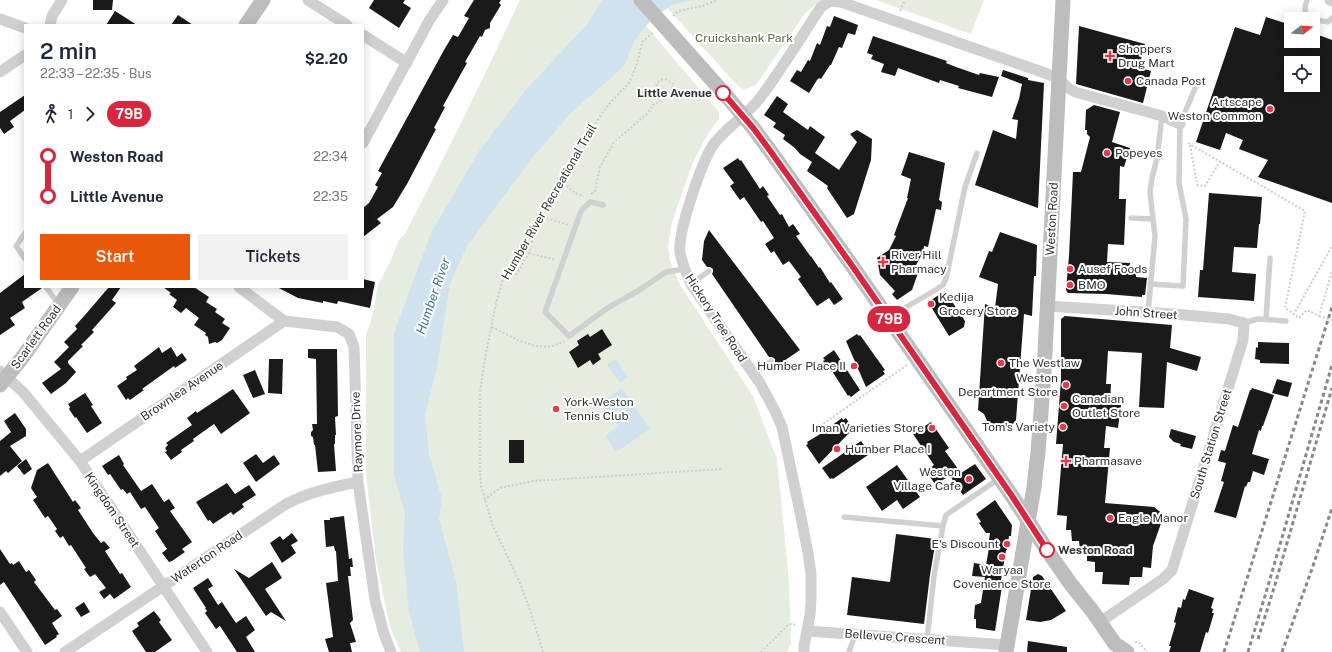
<!DOCTYPE html>
<html lang="en">
<head>
<meta charset="utf-8">
<style>
  body { margin:0; font-family:"Public Sans",sans-serif; background:#f2f2f3; color:#1f2937; height:100vh; display:flex; flex-direction:column; font-size:15px; white-space:nowrap }
  * { box-sizing:border-box; margin:0 }
  p { font-size:13px; color:#747a83 }
  .icon { flex:none; width:22px; height:22px; fill:none; stroke:currentColor; stroke-width:2; stroke-linecap:round; stroke-linejoin:round }
  .map { position:relative; flex:1; overflow:hidden }
  .sheet { position:absolute; left:24px; top:24px; width:340px; height:264px; display:flex; flex-direction:column; background:#fff; border-radius:0px; box-shadow:0 2px 10px #0003 }
  .sheet>* { flex:none }
  .badge { padding:0 8px; border-radius:13px; font-size:14px; line-height:26px }
  .needle { width:26px; rotate:73deg }
  .fabs { position:absolute; left:1284px; top:12px; display:grid; gap:8px }
  .fabs a { display:grid; place-items:center; width:36px; height:36px; border-radius:0px; background:#fff; box-shadow:0 2px 10px #0003; font-size:20px }
  .map>.badge { position:absolute; translate:-50% -50%; box-shadow:0 0 0 2px #fff }
  .legs { display:flex; align-items:center; gap:6px; height:44px; padding:0 16px; font-size:13px }
  .legs p { margin-inline-start:auto }
  .headline { display:flex; align-items:center; justify-content:space-between; height:68px; padding:0 16px }
  h1 { font-size:22px; font-weight:600; line-height:30px }
  .primary-button { display:flex; gap:8px; margin-top:auto; padding:8px 16px }
  .primary-button a { flex:1; height:46px; border-radius:0px; background:#ea580c; color:#fff; font-size:16px; font-weight:600; line-height:46px; text-align:center }
  .primary-button a+a { background:#f2f2f3; color:#1f2937 }
  ul { padding:0 16px; list-style:none }
  li { display:flex; align-items:center; gap:14px; height:40px; font-size:15px }
  li i { display:grid; place-items:center; width:6px; height:100%; margin:0 5px; background:currentColor }
  li i::after { content:''; width:10px; height:10px; margin:-5px; border:3px solid; border-radius:50%; background:#fff }
  li p { margin-inline-start:auto }
  li:first-child i { background:linear-gradient(#0000 50%,currentColor 0) }
  li:last-child i { background:linear-gradient(currentColor 50%,#0000 0) }
  .map>svg:first-child { display:block }
</style>
</head>
<body>
<div class="map">
<svg width="1332" height="652" viewBox="0 0 1332 652">
  <rect width="100%" height="100%" fill="#fff"/>
  <!-- green -->
  <path fill="#e6ecdf" d="M520 0H624L719 112V119L709 132 693 162 672 222 668 246 669 252 670 261 680 285 753 396 777 459 789 581 791 644 787 652H401L390 627 376 560 366 475V335L373 314 378 285 392 258 399 240 405 234C445 157 483 79 520 0Z
    M660 0H821L805 13 756 85 746 89H743L738 86Z
    M876 0H984L971 34Z"/>
  <!-- water -->
  <path fill="#cfe2ee" d="M602 0H696L674 4 653 18 640 33 634 42 624 66 571 113 531 159 467 246 450 284 437 367 425 415 429 454 442 499 439 519 456 581 464 652H420L409 612 403 550 405 513 394 475V333L431 233 479 151 526 90 588 23Z
    M616 359 628 377 620 383 607 365Z
    M622 388 650 429 616 452 605 436 618 426 602 403Z"/>
  <!-- building -->
  <path fill="#1a1a1a" fill-rule="evenodd" d="M93 0H113L112 10H93Z
    M374 0H405L403 3 411 8 399 28 369 8Z
    M474 0H501L499 3 501 5 490 23V28L485 30 482 37 480 36 465 62 467 63 443 106 445 107 434 128 436 129 407 184 393 207 377 219 381 223 363 237V208L369 203 378 187 375 185 382 173 378 171 444 50 453 35 458 37 469 18 464 16Z
    M115 11 137 25H106Z
    M178 15 193 25H171Z
    M834 16 858 25 855 35 848 33 842 48 839 47 831 65H830L821 79 819 78 817 80 809 93 790 81 797 70 801 72 808 60 810 61 817 43 820 45 827 26 830 27Z
    M1266 17 1291 25V41H1313V33L1332 40V203L1258 177 1268 160 1239 149 1243 140 1226 133 1220 150 1196 142 1235 27 1260 35ZM1291 63H1313V85H1291Z
    M1079 26 1145 44 1139 67 1151 71 1143 103 1076 84Z
    M873 36 947 61 946 63 956 67 979 75 980 73 999 77 992 97 958 88 959 86 940 80 939 83 898 68 895 76 881 72 884 64 871 59 873 55 867 53Z
    M1003 70 1028 78V80L1044 83 1038 208 975 185 993 130 1016 139 1018 120 1012 119 1019 99 1022 84 1001 76Z
    M25 95V110L10 121 14 127 4 134 0 128V112Z
    M777 96 788 104 783 112 808 130 810 126 825 137 815 153 839 170 857 142 850 134 857 130 872 139 871 160 854 214 847 218 827 188 828 186 807 171 812 162 800 154 795 148 783 139 785 135 773 127 776 123 764 115Z
    M1094 105 1120 112 1112 142 1130 148 1124 167 1120 166 1119 199H1126L1124 245 1108 244 1107 262 1130 263 1129 271H1136V277L1147 278 1145 295H1142V297L1106 294 1068 293 1066 290 1069 256 1073 172H1081L1090 137 1087 134V130H1085L1086 110Z
    M909 152 945 163 939 200 942 202 941 210 936 209 928 247 924 246 923 252 914 269 919 270 912 290 897 300 892 294 895 291 880 275 877 258 889 250 896 236 894 235 908 198H907L911 179 901 175Z
    M738 158 740 161 741 160 760 189 763 186 769 195 767 196 780 215 782 214 789 227 793 224 800 234 796 236 811 257V256L819 268 820 267 830 283 831 282 843 299 834 305 829 298 817 306 798 279 801 277 789 261 783 265 774 251 771 253 765 244 774 238 763 221 761 222 744 197 740 200 730 186 734 183 723 168Z
    M1209 193 1262 197 1260 224H1259L1257 248 1234 247 1232 272 1256 274 1254 301 1198 297 1200 270H1203Z
    M709 230 800 350 775 367 774 364 775 362V359L772 357H769L712 274 713 272V269L710 267H707L702 260 704 241Z
    M1000 232 1037 245 1036 276H1034L1032 316 1024 314 1016 420 1010 428 1001 431 992 427 988 423 984 414 978 410 985 304 995 308 998 284 979 277 989 251 992 252Z
    M25 274V287H42V288L22 302 25 308 10 318 15 325 0 335V293Z
    M363 279 375 282 370 308 338 301 337 304 323 301V303L298 298 277 287H363Z
    M109 287H121L112 300 116 303 92 330 94 332 81 345 83 346 68 361V363L76 372 66 383 51 394 42 383 61 369 54 362 69 347 64 342 77 329 75 326 85 315Z
    M163 287H194L209 297 206 302 217 309 215 312 225 319 222 323 230 328 222 340 217 343 215 342 209 344 208 337 205 335 206 333 194 325 199 318 186 308 181 313 173 307 177 300 169 294 171 293Z
    M945 291 965 321 964 327 949 336 928 302Z
    M1065 316 1172 325 1170 348 1201 357 1197 371 1167 362 1164 408 1139 407 1142 353 1108 351 1106 384H1111L1110 404 1121 405 1118 428 1106 426 1104 448H1110L1105 503 1154 507 1164 515 1153 546 1151 568 1143 567 1142 577H1130L1129 585 1102 584 1103 572H1095V562L1087 561V551L1080 550 1079 541H1072L1071 530H1066L1067 516 1057 515 1063 444H1056L1061 380V319Z
    M602 329 612 345 598 354 601 359 593 365 590 360 578 368 569 352 579 345 577 341 588 334 590 337Z
    M857 334 859 336 860 335 885 370 883 371 885 374 866 387 846 341Z
    M1258 342 1289 343V364L1260 363V360L1255 359 1256 347 1258 348Z
    M159 347 162 353 171 347 177 357 182 353 187 360 175 368 174 366 142 389 144 390 130 400 128 398 126 400 117 386 127 379 126 377 137 370 134 366Z
    M308 349H337L338 416 335 417 336 435H335V444H334L336 471 318 472 315 445H314L313 437 311 436V432L313 430 312 424H317L316 359 308 358Z
    M834 350 860 390 851 397 849 395 848 396 832 371 831 372 823 361 825 360 823 358Z
    M269 359H283L282 394 268 393Z
    M255 370 265 394 253 398 243 375Z
    M1277 379 1292 383 1288 397 1272 393Z
    M1252 388 1274 395 1263 426H1262L1261 431 1259 430 1252 454 1269 459 1264 475 1253 471 1250 482H1248L1246 487 1245 486 1236 518 1214 512 1224 482 1221 481 1226 463 1218 461 1221 450 1225 451 1233 425 1238 427 1250 390H1251Z
    M233 389 250 413 221 434 214 424 193 439 194 441 181 450 182 452 171 460 165 452 167 451 165 448 168 445 166 443 192 425 187 418 196 411 197 413Z
    M85 393 93 405 91 406 102 423 87 433 76 417 75 418 69 409 70 407 68 404Z
    M15 413 26 429V436L10 446 22 461 8 473 6 471 0 476V441L11 432 4 421Z
    M842 418 843 420 846 418 853 429 819 464 806 445 808 444 807 442 832 427 831 426Z
    M931 422 949 448 945 451 961 473 975 464 986 479 963 495 950 476 935 484 926 471 934 465 913 434Z
    M1171 429 1196 436 1192 449 1180 446 1181 444 1174 442 1169 437Z
    M509 440H524V463H509Z
    M861 441 869 452 867 453 868 455 833 479 832 478 830 479 822 468Z
    M256 454 263 463 274 455 280 464 256 482 243 463Z
    M119 455 124 464 123 465 141 491 152 484 164 502 169 499 175 508 170 511 192 542 182 549 185 552 172 561 169 562 162 553 167 549 155 531 159 528 145 507 141 509 130 492 127 494 123 489 121 490 110 474 108 475 102 466Z
    M26 459 32 469 24 475 17 466Z
    M48 463 73 502 75 500 81 508 78 510 93 533 101 543 104 541 110 548 105 551 120 574 122 573 131 587 114 599 110 594 104 599 99 592 106 588 95 574 90 577 84 569 86 568 71 545 69 546 63 536 60 538 55 531 57 529 48 516 45 518 33 500 37 497 31 488 37 470Z
    M897 465 920 497 903 509 897 500 882 511 866 487Z
    M227 483 235 494 249 485 256 495 242 504 244 507 233 515 231 512 213 524 210 520 208 521 196 502Z
    M995 500 1012 525 1011 536H1009L1007 550H1006L1001 580H1003L995 631 976 628V619H974V617L975 605 981 603 985 577 972 576 974 563 986 565 989 548 988 547 990 533H986L979 523 981 522 976 514Z
    M344 516 349 559 352 558 353 567H350L351 576H348L353 620 350 623 356 642 350 643 352 652H329L325 639 333 637 326 583 338 581 336 551H335L334 546 326 547 324 520H330V518Z
    M292 533 298 541 291 545 296 553 282 563 270 543 280 536 283 540Z
    M896 534 936 539 930 575 924 624 847 615 852 577 890 582Z
    M0 549 10 564 12 563 13 565 19 561 26 572 29 570 36 580 34 582 55 610 57 609 62 616 52 623 59 634 56 636 57 637 45 645 4 582 0 585Z
    M272 562 282 578 265 589 286 621 271 612 266 616 234 569 249 578Z
    M1038 574 1042 576 1066 611 1051 620 1040 622 1026 620 1033 577Z
    M208 578 213 586 208 589 218 605 222 602 236 623 246 616 255 630 246 637 255 652H237L220 626 216 629 205 613 207 611 205 608H206L193 588Z
    M1189 589 1214 598 1211 608 1213 609 1212 613H1214L1208 633 1206 632 1200 652H1169L1171 646H1169L1176 623 1174 622 1178 607 1181 608 1183 599 1185 600Z
    M84 602 90 612 81 617 75 608Z
    M154 611 161 620 159 622 172 640 155 652H146L132 631 139 626 137 623Z
    M1028 641 1067 647V652H1027Z"/>
  <g fill="none" stroke-linecap="round" stroke-linejoin="round">
    <!-- path -->
    <path stroke="#cdcdcd" stroke-width="2" stroke-dasharray="2 2" stroke-linecap="butt" d="M900 11 905 0
      M673 16 679 11 702 6 718 0
      M666 98C656 93 651 82 665 79L673 84 671 95
      M1188 143 1305 211 1285 308 1294 314 1332 246
      M1190 145 1197 185 1205 186 1220 161
      M561 180 575 193 584 196
      M591 194 595 191 600 167 614 142 647 114 653 105 673 94H708
      M529 253 556 260
      M504 276 516 275 529 253 539 216 569 225
      M1293 315 1294 314 1299 318 1307 310 1319 316 1332 271
      M492 327C513 337 541 356 564 341
      M820 426 907 365
      M484 500 500 488 533 481 722 469
      M1135 642H1139L1147 652
      M543 652 531 613 520 583 492 524 481 486 480 472V393L484 364 496 303 504 276 582 142 609 104 629 83 637 64 641 47 643 41 654 32
      M761 652 789 624 797 625"/>
    <!-- service -->
    <path stroke="#d0d0d0" stroke-width="5.5" d="M1307 0C1300 19 1313 19 1328 22L1332 18
      M603 205 590 202 581 211 545 312 569 336 609 307 638 291 666 272 684 269
      M1131 218 1153 219
      M25 233 16 246 25 259
      M691 284 709 271
      M1150 284 1183 286 1186 219 1179 183 1180 124 1196 86
      M46 287 59 305
      M1148 313 1155 236 1150 192 1152 178 1157 158 1162 116
      M888 318 937 289 943 285 946 279 965 187 977 153
      M1266 319 1270 258
      M1244 323 1258 319 1286 321
      M753 374 771 361
      M844 517 943 526 934 576 927 640
      M943 526 946 515 1000 478
      M849 652 855 635"/>
    <!-- minor -->
    <path stroke="#d0d0d0" stroke-width="11" d="M308 0 347 25
      M1330 0 1332 1
      M0 19 25 28
      M50 25 52 16 62 0
      M363 35 407 63
      M0 72 25 55
      M363 143 429 21 443 0
      M239 287 284 321 337 327 349 334 354 347 358 482 375 600 384 634 391 652
      M1047 306 1174 314 1229 319 1244 323 1243 340 1172 570 1163 579 1100 622
      M0 371 23 392 80 461 207 652
      M80 461 284 321
      M0 612 27 652
      M807 631 1007 645
      M65 652 286 504C309 492 333 487 358 482
      M804 652V646L810 615 811 600V574L808 553 800 512 782 427 775 411 760 383 691 284C686 273 682 264 680 252 678 231 701 164 713 145 726 127 747 116 760 98 782 69 801 37 821 7L830 1 841 2 1045 73 1059 79 1068 88 1075 92 1162 116 1180 124"/>
    <!-- secondary -->
    <path stroke="#bdbdbd" stroke-width="15" d="M246 25 263 0
      M666 28 729 99 754 129 771 152 853 267 1012 496 1047 550 1070 583 1093 612 1115 644 1127 652
      M0 385 22 358 72 287
      M1006 652 1034 487 1038 452 1044 372 1063 0"/>
    <!-- rail -->
    <path stroke="#888" stroke-width="3" stroke-dasharray="4 3" stroke-linecap="butt" d="M1258 639 1274 588 1332 388
      M1224 652 1332 307
      M1248 652 1268 586 1332 365
      M1282 652 1312 569 1332 508"/>
    <!-- path-bridge -->
    <path stroke="#cdcdcd" stroke-width="2" stroke-dasharray="2 2" stroke-linecap="butt" d="M1319 316 1332 320"/>
    <!-- secondary-bridge -->
    <path stroke="#bdbdbd" stroke-width="15" d="M641 0 666 28"/>
  </g>
  <g fill="none" stroke-linecap="round" stroke-linejoin="round">
    <defs>
      <path id="line-1" d="M723 93 754 129 771 152 853 267 1012 496 1047 550"/>
    </defs>
    <!-- line-1 casing -->
    <use href="#line-1" stroke="#fff" stroke-width="9"/>
    <!-- line-1 -->
    <use href="#line-1" stroke="#d7263d" stroke-width="6"/>
  </g>
  <!-- markers -->
  <g fill="#e63946" stroke="#fff" stroke-width="1.5">
    <path d="M1108 50h4v4h4v4h-4v4h-4v-4h-4v-4h4z"/>
    <circle cx="1128" cy="81" r="4"/>
    <circle cx="1270" cy="109" r="4"/>
    <circle cx="1107" cy="153" r="4"/>
    <path d="M881 256h4v4h4v4h-4v4h-4v-4h-4v-4h4z"/>
    <circle cx="1070" cy="269" r="4"/>
    <circle cx="1070" cy="285" r="4"/>
    <circle cx="931" cy="304" r="4"/>
    <circle cx="1001" cy="363" r="4"/>
    <circle cx="854" cy="366" r="4"/>
    <circle cx="1066" cy="385" r="4"/>
    <circle cx="1064" cy="406" r="4"/>
    <circle cx="556" cy="409" r="4"/>
    <circle cx="1063" cy="427" r="4"/>
    <circle cx="932" cy="428" r="4"/>
    <circle cx="837" cy="449" r="4"/>
    <path d="M1064 455h4v4h4v4h-4v4h-4v-4h-4v-4h4z"/>
    <circle cx="969" cy="479" r="4"/>
    <circle cx="1110" cy="518" r="4"/>
    <circle cx="1007" cy="544" r="4"/>
    <circle cx="1002" cy="557" r="4"/>
  </g>
  <g fill="#fff" stroke="#d7263d" stroke-width="2">
    <circle cx="723" cy="93" r="7"/>
    <circle cx="1047" cy="550" r="7"/>
  </g>
  <g text-anchor="middle" dominant-baseline="central" stroke-width="4" stroke-linejoin="round" paint-order="stroke">
    <!-- park labels -->
    <g font-size="12" fill="#56703f" stroke="#fff">
      <text x="744" y="38">Cruickshank Park</text>
    </g>
    <!-- poi labels -->
    <g font-size="12" fill="#333" stroke="#fff" text-anchor="start">
      <text x="1118" y="49">Shoppers<tspan x="1118" dy="14">Drug Mart</tspan></text>
      <text x="1136" y="81">Canada Post</text>
      <text x="1262" y="102" text-anchor="end">Artscape<tspan x="1262" dy="14">Weston Common</tspan></text>
      <text x="1115" y="153">Popeyes</text>
      <text x="891" y="255">River Hill<tspan x="891" dy="14">Pharmacy</tspan></text>
      <text x="1078" y="269">Ausef Foods</text>
      <text x="1078" y="285">BMO</text>
      <text x="939" y="297">Kedija<tspan x="939" dy="14">Grocery Store</tspan></text>
      <text x="1009" y="363">The Westlaw</text>
      <text x="846" y="366" text-anchor="end">Humber Place II</text>
      <text x="1058" y="378" text-anchor="end">Weston<tspan x="1058" dy="14">Department Store</tspan></text>
      <text x="1072" y="399">Canadian<tspan x="1072" dy="14">Outlet Store</tspan></text>
      <text x="564" y="402">York-Weston<tspan x="564" dy="14">Tennis Club</tspan></text>
      <text x="1055" y="427" text-anchor="end">Tom's Variety</text>
      <text x="924" y="428" text-anchor="end">Iman Varieties Store</text>
      <text x="845" y="449">Humber Place I</text>
      <text x="1074" y="461">Pharmasave</text>
      <text x="961" y="472" text-anchor="end">Weston<tspan x="961" dy="14">Village Cafe</tspan></text>
      <text x="1118" y="518">Eagle Manor</text>
      <text x="999" y="544" text-anchor="end">E's Discount</text>
      <text x="1002" y="570" text-anchor="middle">Waryaa<tspan x="1002" dy="14">Covenience Store</tspan></text>
    </g>
    <!-- stop labels -->
    <g font-size="12" font-weight="bold" fill="#333" stroke="#fff" text-anchor="end">
      <text x="712" y="93">Little Avenue</text>
      <text x="1058" y="550" text-anchor="start">Weston Road</text>
    </g>
    <!-- street labels -->
    <g font-size="12" fill="#333" stroke="#fff">
      <text transform="translate(549 202) rotate(-60)">Humber River Recreational Trail</text>
      <text transform="translate(1052 219) rotate(-87)">Weston Road</text>
      <text transform="translate(1146 313) rotate(4)">John Street</text>
      <text transform="translate(716 318) rotate(57)">Hickory Tree Road</text>
      <text transform="translate(36 337) rotate(-54)">Scarlett Road</text>
      <text transform="translate(182 391) rotate(-34)">Brownlea Avenue</text>
      <text transform="translate(357 432) rotate(-92)">Raymore Drive</text>
      <text transform="translate(1211 444) rotate(-73)">South Station Street</text>
      <text transform="translate(112 510) rotate(56)">Kingdom Street</text>
      <text transform="translate(207 557) rotate(-34)">Waterton Road</text>
      <text transform="translate(895 637) rotate(4)">Bellevue Crescent</text>
    </g>
    <!-- water labels -->
    <g font-size="13" font-style="italic" fill="#3f7597" stroke="#fff">
      <text transform="translate(433 296) rotate(-71)">Humber River</text>
    </g>
  </g>
</svg>
<div class="fabs">
<a><svg class="needle" viewBox="-14 -14 28 28"><path d="M0-13l5 13h-10z" fill="#e53935"/><path d="M0 13l5-13h-10z" fill="#747a83"/></svg></a>
<a><svg class="icon" aria-label="locate" viewBox="0 0 24 24"><circle cx="12" cy="12" r="6"/><path d="M12 2v4M12 18v4M2 12h4M18 12h4"/></svg></a>
</div>
<b class="badge" style="left:889px;top:319px;background:#d7263d;color:#fff">79B</b>
<section class="sheet">
<div class="headline"><div><h1>2 min</h1><p>22:33 – 22:35 · Bus</p></div><b>$2.20</b></div>
<div class="legs"><svg class="icon" aria-label="walk" viewBox="0 0 24 24"><circle cx="13" cy="4" r="2"/><path d="M13 8l-2 6 4 7M11 14l-3 7M7 12l3-4h3l4 4"/></svg>1<svg class="icon" aria-label="forward" viewBox="0 0 24 24"><path d="M9 5l7 7-7 7"/></svg><b class="badge" style="background:#d7263d;color:#fff">79B</b></div>
<ul>
<li><i style="color:#d7263d"></i><b>Weston Road</b><p>22:34</p></li>
<li><i style="color:#d7263d"></i><b>Little Avenue</b><p>22:35</p></li>
</ul>
<div class="primary-button"><a>Start</a><a>Tickets</a></div>
</section>
</div>
</body>
</html>
